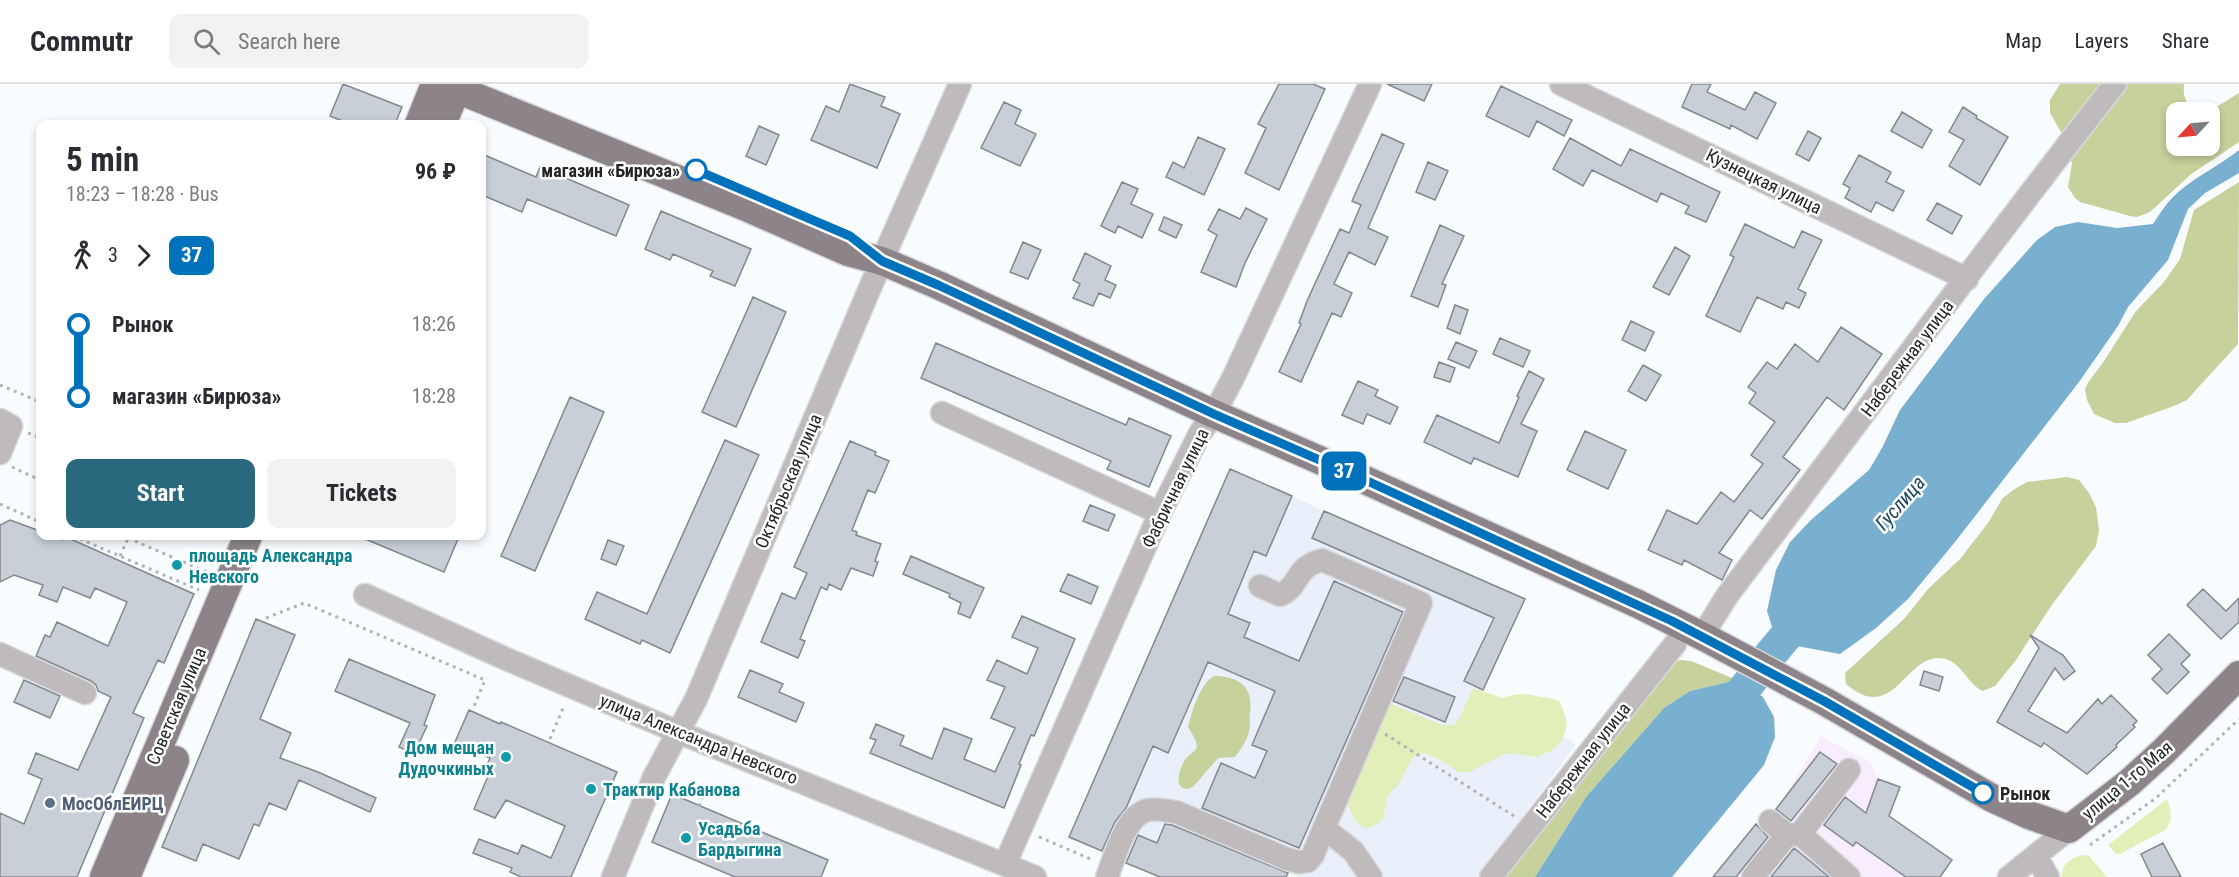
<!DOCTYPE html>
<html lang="en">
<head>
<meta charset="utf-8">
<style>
  body { margin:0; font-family:"Roboto Condensed",sans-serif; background:#f2f2f3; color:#2b2b33; height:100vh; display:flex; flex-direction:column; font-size:22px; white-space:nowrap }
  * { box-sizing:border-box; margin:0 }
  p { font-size:20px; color:#7c7c81 }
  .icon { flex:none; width:33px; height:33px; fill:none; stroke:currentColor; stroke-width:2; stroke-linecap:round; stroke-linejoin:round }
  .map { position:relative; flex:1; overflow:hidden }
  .drawer { position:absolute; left:36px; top:36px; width:450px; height:420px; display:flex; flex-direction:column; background:#fff; border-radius:12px; box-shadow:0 3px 9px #0003 }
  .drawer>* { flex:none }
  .badge { padding:0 12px; border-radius:9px; font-size:21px; line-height:39px }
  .needle { width:39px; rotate:244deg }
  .tools { position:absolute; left:2166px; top:18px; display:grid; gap:12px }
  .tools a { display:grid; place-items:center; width:54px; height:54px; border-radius:12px; background:#fff; box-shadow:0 3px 9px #0003; font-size:30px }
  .map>.badge { position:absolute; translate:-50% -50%; box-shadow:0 0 0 3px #fff }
  .legs { display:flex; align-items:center; gap:9px; height:66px; padding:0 30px; font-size:20px }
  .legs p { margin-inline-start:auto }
  .headline { display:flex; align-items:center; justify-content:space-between; height:102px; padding:0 30px }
  h1 { font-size:33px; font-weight:700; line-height:45px }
  .cta { display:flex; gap:12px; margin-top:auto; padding:12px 30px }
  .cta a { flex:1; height:69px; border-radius:12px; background:#29687d; color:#fff; font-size:24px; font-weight:700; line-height:69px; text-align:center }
  .cta a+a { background:#f2f2f3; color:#2b2b33 }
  ul { padding:0 30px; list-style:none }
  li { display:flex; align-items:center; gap:21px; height:72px; font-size:22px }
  li i { display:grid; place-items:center; width:9px; height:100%; margin:0 8px; background:currentColor }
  li i::after { content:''; width:15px; height:15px; margin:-8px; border:4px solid; border-radius:50%; background:#fff }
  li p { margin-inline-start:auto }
  li:first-child i { background:linear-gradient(#0000 50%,currentColor 0) }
  li:last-child i { background:linear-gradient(currentColor 50%,#0000 0) }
  header { display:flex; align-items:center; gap:36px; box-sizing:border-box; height:84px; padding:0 30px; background:#fff; border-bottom:2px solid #e1e1e2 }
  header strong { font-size:28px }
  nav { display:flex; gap:33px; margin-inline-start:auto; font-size:21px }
  .search { width:420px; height:54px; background:#f2f2f3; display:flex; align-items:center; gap:15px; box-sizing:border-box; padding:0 21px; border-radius:12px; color:#7c7c81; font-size:22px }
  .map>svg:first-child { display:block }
</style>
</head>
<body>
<header>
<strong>Commutr</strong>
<div class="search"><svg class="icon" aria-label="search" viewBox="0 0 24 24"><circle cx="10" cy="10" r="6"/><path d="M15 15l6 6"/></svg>Search here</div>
<nav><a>Map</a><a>Layers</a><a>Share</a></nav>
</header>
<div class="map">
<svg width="2239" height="793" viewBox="0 0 2239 793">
  <rect width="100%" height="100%" fill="#f9fcff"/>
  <!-- commercial -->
  <path fill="#f7edfd" d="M1821 652 1871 679 1878 695 1872 769 1906 793H1713L1756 740 1764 746Z"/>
  <!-- built -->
  <path fill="#e9f0f9" d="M1292 412 1324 427 1313 454 1494 534 1481 610 1555 646 1576 661 1477 793H1299L1167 737 1157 759 1135 750 1106 769 1153 662 1168 669 1254 467 1266 472Z"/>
  <!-- green -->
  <path fill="#e3efb9" d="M1473 604 1503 614C1516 609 1523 609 1536 612 1546 614 1551 613 1560 618L1567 638 1565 649 1561 658 1551 667 1536 673 1507 669 1469 688H1458L1442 677 1424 669 1413 673 1398 701 1388 711 1383 734 1379 739 1370 744H1364L1355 736 1346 717 1387 618 1442 641H1454L1459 635Z
    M2167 715C2171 726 2174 737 2165 746L2120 770H2116L2108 761Z
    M2083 771 2089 772 2107 793H2062C2060 781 2072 773 2083 771Z"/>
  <!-- forest -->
  <path fill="#c6d19b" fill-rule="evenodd" d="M2060 0H2184C2183 8 2184 17 2191 22 2208 34 2224 17 2239 9V58L2190 91 2150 128 2137 133 2130 132 2080 118 2075 114 2068 103 2072 79 2061 48 2050 29V16ZM2176 28H2210V62H2176Z
    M2239 98 2238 260 2195 307 2187 316 2174 322 2126 339H2115L2094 330 2087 316 2085 305 2089 297 2102 280 2136 227 2164 198 2180 175 2194 126Z
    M2067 393 2079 396 2089 409 2096 423 2099 446 2096 462 2051 522 2016 576 1995 602 1983 607C1968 601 1962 579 1945 575 1906 565 1896 643 1846 600L1845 589 1904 535 1928 505 1960 475 1988 439 2002 415 2013 406 2027 398Z
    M1681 576 1691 577 1737 596 1690 607 1664 624 1586 713 1535 793H1499L1674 578Z
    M1214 592C1239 592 1254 603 1250 629 1249 634 1250 639 1250 643 1248 655 1242 664 1235 673L1218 674 1193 703 1187 705 1182 704 1178 698C1179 694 1179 688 1181 684 1189 661 1208 674 1188 643 1192 627 1200 600 1214 592Z"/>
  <!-- water -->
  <path fill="#79afcf" d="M2239 66V89L2205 109 2188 125 2168 176 2128 223 2118 242 2079 298 1955 458 1908 515 1876 544 1840 570 1786 560 1774 549 1767 527 1776 486 1790 458 1811 436 1869 386 1882 364 1900 326 1984 215 2037 156 2055 143 2078 138 2117 144 2153 140C2159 131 2165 121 2173 113 2192 94 2218 83 2239 66Z
    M1737 596 1763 613 1774 633 1775 653 1764 681 1672 793H1535L1586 713 1664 624 1690 607Z"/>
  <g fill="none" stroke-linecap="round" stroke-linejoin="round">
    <!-- river -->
    <path stroke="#79afcf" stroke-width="33" d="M1720 637 1771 570 1811 522"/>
  </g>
  <!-- building -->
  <path fill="#c8cfd7" stroke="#828890" stroke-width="1.5" d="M343 0 402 23 395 40H350L330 32Z
    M850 0 885 13 881 22 900 30 877 84 811 56 826 22 839 28Z
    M1279 0H1313L1325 5 1279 106 1245 89 1266 44 1258 40Z
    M1387 0H1432L1424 17Z
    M1692 0H1711L1707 8 1745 26 1755 8 1776 19 1757 55 1731 41 1730 45 1682 23Z
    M1501 2 1572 36 1564 52 1537 37 1529 53 1486 32Z
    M1004 18 1021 26 1015 40 1036 50 1020 82 981 64Z
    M1963 23 1977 32 1976 34 2008 53 1980 101 1949 82 1964 56 1949 48Z
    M1902 28 1932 46 1922 64 1891 47Z
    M759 42 779 51 766 81 746 72Z
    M1808 47 1821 54 1809 77 1796 70Z
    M1382 50 1404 60 1368 144 1388 153 1375 181 1349 168 1334 200 1352 209 1341 233 1332 229 1301 298 1279 288 1301 240 1299 239 1307 217 1340 145 1349 149 1361 121 1352 117Z
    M1198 53 1225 65 1204 111 1166 93 1173 78 1184 84Z
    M1570 54 1621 82 1630 65 1720 108 1706 138 1685 129 1689 122 1661 109 1657 118 1592 86 1583 102 1553 85Z
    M482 70 536 93 540 83 629 121 616 152 527 115 522 128 482 111Z
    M1859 71 1891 88 1886 98 1904 107 1893 127 1876 118 1871 128 1845 114 1850 104 1843 100Z
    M1428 78 1448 87 1435 116 1416 108Z
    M1122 98 1138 105 1131 120 1153 130 1142 154 1118 142 1115 149 1101 142Z
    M1937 119 1962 132 1952 150 1927 136Z
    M1246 124 1267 135 1245 179 1236 203 1201 188 1217 151 1208 146 1219 125 1240 135Z
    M661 127 751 165 735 202 710 192 713 187 673 170 670 176 645 165Z
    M1164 133 1182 141 1176 154 1159 146Z
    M1745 140 1794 164 1802 147 1822 156 1798 205 1806 209 1799 224 1786 218 1783 225 1757 213 1740 248 1706 232 1734 173 1730 171Z
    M1440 141 1464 152 1442 200 1446 201 1438 223 1411 212Z
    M1023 158 1041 166 1028 195 1010 188Z
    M1675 163 1690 172 1669 211 1653 203Z
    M1085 169 1111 182 1105 196 1116 201 1110 214 1099 209 1093 222 1073 214 1080 200 1073 196Z
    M753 213 786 228 736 343 702 328Z
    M1455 221 1468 226 1460 250 1447 244Z
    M1631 237 1654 248 1645 267 1622 256Z
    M1841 243 1882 270 1844 326 1827 313 1783 373 1800 386 1762 435 1750 426 1719 469 1732 476 1722 496 1684 476 1682 481 1648 466 1667 426 1697 440 1721 408 1734 418 1763 380 1751 371 1775 338 1749 319 1756 309 1748 303 1767 278 1777 285 1795 260 1818 278Z
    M1500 254 1530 267 1523 283 1493 270Z
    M1456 258 1477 267 1469 284 1448 275Z
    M936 259 1126 341 1129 334 1171 352 1149 403 1107 385 1111 377 921 294Z
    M1439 278 1455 284 1450 298 1434 293Z
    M1643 281 1661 291 1646 317 1628 307Z
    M1529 287 1544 295 1521 340 1537 347 1518 393 1474 374 1471 380 1424 358 1437 331 1499 359 1519 313 1517 312Z
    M1358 297 1378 306 1375 312 1398 323 1390 340 1367 330 1363 340 1342 331Z
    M570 313 604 328 535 487 501 472Z
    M1585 347 1626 366 1608 405 1567 386Z
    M725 356 759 371 670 569 642 556 640 560 585 535 597 508 647 530Z
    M850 357 876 368 875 371 889 377 875 409 868 406 852 446 857 448 856 451 881 460 875 477 878 478 873 492 851 484 841 506 829 500 827 506 821 503 800 555 805 557 798 574 761 558 782 509 795 515 807 489 794 483Z
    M1230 385 1292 412 1266 472 1254 467 1228 530 1250 539 1244 553 1299 577 1334 497 1403 528 1299 764 1202 724 1221 679 1255 694 1267 667 1252 661 1275 607 1208 578 1168 669 1153 662 1126 724 1115 738 1102 767 1069 753Z
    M1090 421 1115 431 1108 447 1083 437Z
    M1324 427 1525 515 1483 606 1464 597 1494 534 1312 454Z
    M10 436 40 447V452H51L62 456 64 452 194 510 164 579 158 576 133 629 144 634 77 793H0V729L24 740 42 695 28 689 36 669 78 686 111 613 98 607 96 601 91 597 36 572 45 551 50 553 57 538 108 562 127 518 95 504 90 514 63 503 57 518 39 511 43 501 14 491 0 498V441Z
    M358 452H448L458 455 444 488Z
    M608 456 624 462 616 481 601 475Z
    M911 472 984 504 970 534 958 529 961 519 949 513 950 510 903 490Z
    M1068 490 1098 503 1091 520 1060 507Z
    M2203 505 2226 527 2239 514V538L2221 555 2187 521Z
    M1022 532 1075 555 1034 652 1031 651 1019 680 1021 681 1004 724 870 669 876 656 870 654 876 640 904 652 900 661 932 675 944 644 972 655 964 675 995 688 1015 644 991 634 1005 603 987 596 997 576 1027 590 1038 564 1012 553Z
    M256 535 295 551 260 635 291 649 280 674 318 688 376 714 370 728 299 696 286 726 269 719 259 742 254 740 239 775 203 760 196 777 162 763Z
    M2169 550 2190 571 2181 580 2189 588 2167 610 2152 595 2162 585 2148 571Z
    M2030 551 2063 571 2075 587 2064 596 2055 584 2028 627 2067 649 2098 615 2102 620 2111 611 2137 637 2133 641 2135 643 2116 661 2117 663 2087 690 2044 659 2041 663 1997 638 2039 564Z
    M349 575 435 611 424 641 427 642 414 670 399 663 410 639 335 607Z
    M750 586 783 600 779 608 804 619 796 638 738 613Z
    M1924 587 1943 593 1939 607 1920 601Z
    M1404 593 1455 613 1445 638 1393 617Z
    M24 596 60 612 50 634 14 618Z
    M469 626 500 640 501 638 617 688 571 793H521L510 788 512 784 473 769 479 755 518 770 522 761 551 774 565 742 506 716 495 734 474 725 491 685 486 683 490 674 455 658Z
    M1820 668 1837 680 1791 737 1776 725Z
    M1878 695 1900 703 1889 732 1952 776 1940 793H1906L1856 758 1853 762 1824 741 1845 713 1866 729Z
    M672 710 828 776 821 793H735L652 758Z
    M1165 740 1172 741 1288 789 1286 793H1160L1126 779 1138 751 1157 759Z
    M1756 740 1768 753 1736 793H1713Z
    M2163 759 2181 793H2152L2141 770Z
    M1794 764 1816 782 1829 793H1771Z"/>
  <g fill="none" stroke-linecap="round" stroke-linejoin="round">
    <defs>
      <path id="minor" d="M1561 0 1967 195
        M942 329 1160 429
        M0 336 11 342 0 369
        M1260 502 1280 511C1301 502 1293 484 1322 476L1421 519 1324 744 1353 767 1371 793
        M365 511 504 574 678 648 1035 793
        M1702 552 1727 512C1856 341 1983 168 2115 0
        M0 570 85 609
        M1770 737 1787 751 1800 750
        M2036 772 2048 793
        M1005 780 1160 429 1200 349 1214 330 1234 292 1370 0
        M613 793 654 693 696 615 869 206 960 0
        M1107 793C1115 773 1125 731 1148 726 1157 724 1167 727 1176 728L1287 775 1299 778 1308 777 1313 771 1324 744
        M1491 793 1675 560
        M1753 793 1787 751
        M1849 793 1800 750 1849 686
        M2009 793 2069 745"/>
      <path id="major" d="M444 0 746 123 848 168 882 177 938 201 1214 330 1363 395 1638 520 1708 555 1824 617 1990 713 2029 731 2069 745 2130 698 2164 667 2239 591
        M419 40 435 0
        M442 40 459 0
        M104 793 248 452
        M126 793 175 676"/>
    </defs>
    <!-- minor casing -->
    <use href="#minor" stroke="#d7d9dc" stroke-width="25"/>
    <!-- major casing -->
    <use href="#major" stroke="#d7d9dc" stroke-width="31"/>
    <!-- path -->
    <path stroke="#b2b5b8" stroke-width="3" stroke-dasharray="3 4.5" stroke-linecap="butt" d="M0 301 38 317
      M28 349 40 354
      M12 383 40 396
      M0 420 40 438
      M73 452 199 506
      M128 454 209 489
      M120 472 129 452
      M266 534 304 519 485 596 474 622
      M1385 650 1514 732
      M550 655 564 622
      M699 722 704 710
      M1039 753 1093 776
      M2090 761 2156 714 2239 635"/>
    <!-- minor -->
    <use href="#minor" stroke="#bfbabc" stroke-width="22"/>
    <!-- major -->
    <use href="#major" stroke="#8c8488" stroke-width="28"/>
  </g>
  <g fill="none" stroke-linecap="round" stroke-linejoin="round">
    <defs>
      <path id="line-1" d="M696 86 850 152 882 177 938 201 1214 330 1363 395 1672 537 1824 617 1983 709"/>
    </defs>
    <!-- line-1 casing -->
    <use href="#line-1" stroke="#fff" stroke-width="14"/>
    <!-- line-1 -->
    <use href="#line-1" stroke="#0072bc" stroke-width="9"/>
  </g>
  <!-- markers -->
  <g fill="#fff" stroke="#0072bc" stroke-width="3">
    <circle cx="696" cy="86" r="10"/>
    <circle cx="1983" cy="709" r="10"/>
  </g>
  <g fill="#0f9aa8" stroke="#fff" stroke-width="2">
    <circle cx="177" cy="481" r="6"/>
    <circle cx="506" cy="673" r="6"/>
    <circle cx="591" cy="705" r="6"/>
    <circle cx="686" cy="754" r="6"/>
  </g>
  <circle fill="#5c6f8a" stroke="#fff" stroke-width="2" cx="50" cy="719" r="6"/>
  <g text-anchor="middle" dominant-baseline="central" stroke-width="5" stroke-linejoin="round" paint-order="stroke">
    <!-- stop labels -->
    <g font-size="18" font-weight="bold" fill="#222427" stroke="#fff" text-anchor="end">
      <text x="680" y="86">магазин «Бирюза»</text>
      <text x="2000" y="709" text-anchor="start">Рынок</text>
    </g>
    <!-- street labels -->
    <g font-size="18" fill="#222427" stroke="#fff">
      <text transform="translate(1764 97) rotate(26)">Кузнецкая улица</text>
      <text transform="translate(1907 274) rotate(-53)">Набережная улица</text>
      <text transform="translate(788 397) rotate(-67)">Октябрьская улица</text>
      <text transform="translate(1175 404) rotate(-64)">Фабричная улица</text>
      <text transform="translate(176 622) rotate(-67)">Советская улица</text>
      <text transform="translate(699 655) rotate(22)">улица Александра Невского</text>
      <text transform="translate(1583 676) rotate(-52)">Набережная улица</text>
      <text transform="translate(2127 696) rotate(-40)">улица 1-го Мая</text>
    </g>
    <!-- culture labels -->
    <g font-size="18" font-weight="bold" fill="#0d838f" stroke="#fff" text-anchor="start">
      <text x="189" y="471">площадь Александра<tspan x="189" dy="21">Невского</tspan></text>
      <text x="494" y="663" text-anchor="end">Дом мещан<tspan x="494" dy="21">Дудочкиных</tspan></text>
      <text x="603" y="705">Трактир Кабанова</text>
      <text x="698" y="744">Усадьба<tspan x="698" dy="21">Бардыгина</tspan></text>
    </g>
    <!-- service labels -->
    <g font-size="18" font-weight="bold" fill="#4e5e75" stroke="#fff" text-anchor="start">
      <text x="62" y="719">MосОблЕИРЦ</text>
    </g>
    <!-- water labels -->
    <g font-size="20" font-style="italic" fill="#19445b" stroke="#fff">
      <text transform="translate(1900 419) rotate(-49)">Гуслица</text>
    </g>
  </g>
</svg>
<div class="tools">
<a><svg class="needle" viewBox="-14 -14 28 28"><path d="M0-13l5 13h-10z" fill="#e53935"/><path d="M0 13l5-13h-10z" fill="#7c7c81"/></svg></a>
</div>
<b class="badge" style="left:1344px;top:387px;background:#0072bc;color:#fff">37</b>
<section class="drawer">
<div class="headline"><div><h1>5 min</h1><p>18:23 – 18:28 · Bus</p></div><b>96 ₽</b></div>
<div class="legs"><svg class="icon" aria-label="walk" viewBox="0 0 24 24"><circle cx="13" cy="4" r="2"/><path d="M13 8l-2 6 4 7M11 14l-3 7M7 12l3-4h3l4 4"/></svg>3<svg class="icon" aria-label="forward" viewBox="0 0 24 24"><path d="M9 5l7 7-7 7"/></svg><b class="badge" style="background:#0072bc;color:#fff">37</b></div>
<ul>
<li><i style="color:#0072bc"></i><b>Рынок</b><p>18:26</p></li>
<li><i style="color:#0072bc"></i><b>магазин «Бирюза»</b><p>18:28</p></li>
</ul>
<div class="cta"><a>Start</a><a>Tickets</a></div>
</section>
</div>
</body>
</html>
